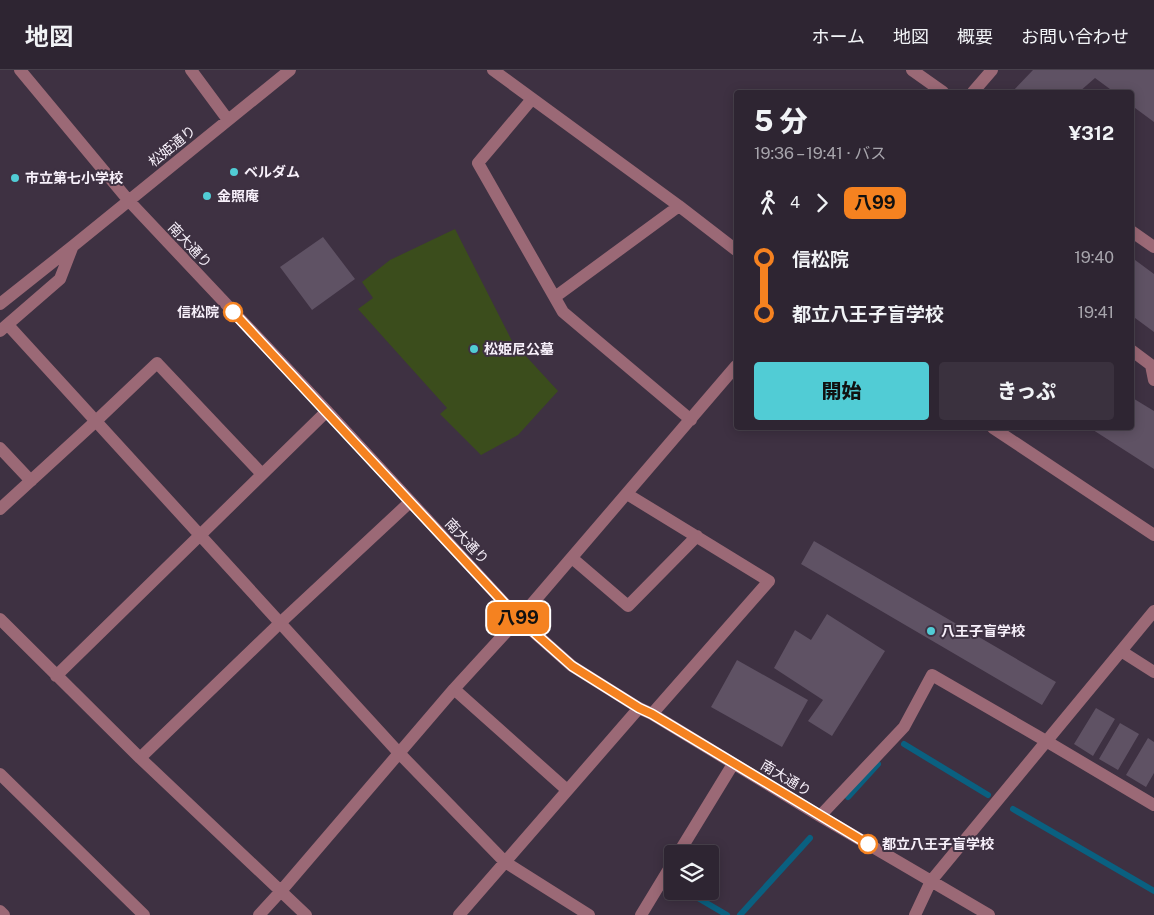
<!DOCTYPE html>
<html lang="ja">
<head>
<meta charset="utf-8">
<style>
  body { margin:0; font-family:"Public Sans","Noto Sans JP",sans-serif; background:#3a313e; color:#f1f3f6; height:100vh; display:flex; flex-direction:column; font-size:19px; white-space:nowrap }
  * { box-sizing:border-box; margin:0 }
  p { font-size:16px; color:#a7a5ac }
  .icon { flex:none; width:28px; height:28px; fill:none; stroke:currentColor; stroke-width:2; stroke-linecap:round; stroke-linejoin:round }
  .map { position:relative; flex:1; overflow:hidden }
  .side { position:absolute; left:734px; top:20px; width:400px; height:340px; display:flex; flex-direction:column; background:#2e2532; border-radius:5px; box-shadow:0 2px 12px #0003,0 0 0 1px #49424d }
  .side>* { flex:none }
  .badge { padding:0 10px; border-radius:8px; font-size:18px; line-height:32px }
  .buttons { position:absolute; left:664px; top:775px; display:grid; gap:10px }
  .buttons a { display:grid; place-items:center; width:55px; height:55px; border-radius:5px; background:#2e2532; box-shadow:0 2px 12px #0003,0 0 0 1px #49424d; font-size:25px }
  .map>.badge { position:absolute; translate:-50% -50%; box-shadow:0 0 0 2px #fff }
  .legs { display:flex; align-items:center; gap:8px; height:55px; padding:0 20px; font-size:16px }
  .legs p { margin-inline-start:auto }
  .headline { display:flex; align-items:center; justify-content:space-between; height:85px; padding:0 20px }
  h1 { font-size:28px; font-weight:800; line-height:38px }
  .primary-button { display:flex; gap:10px; margin-top:auto; padding:10px 20px }
  .primary-button a { flex:1; height:58px; border-radius:5px; background:#51ccd5; color:#111; font-size:20px; font-weight:800; line-height:58px; text-align:center }
  .primary-button a+a { background:#3a313e; color:#f1f3f6 }
  ul { padding:0 20px; list-style:none }
  li { display:flex; align-items:center; gap:18px; height:55px; font-size:19px }
  li i { display:grid; place-items:center; width:8px; height:100%; margin:0 6px; background:currentColor }
  li i::after { content:''; width:12px; height:12px; margin:-6px; border:4px solid; border-radius:50%; background:#2e2532 }
  li p { margin-inline-start:auto }
  li:first-child i { background:linear-gradient(#0000 50%,currentColor 0) }
  li:last-child i { background:linear-gradient(currentColor 50%,#0000 0) }
  header { display:flex; align-items:center; gap:30px; box-sizing:border-box; height:70px; padding:0 25px; background:#2e2532; border-bottom:1px solid #49424d }
  header strong { font-size:24px }
  nav { display:flex; gap:28px; margin-inline-start:auto; font-size:18px }
  .map>svg:first-child { display:block }
</style>
</head>
<body>
<header>
<strong>地図</strong>
<nav><a>ホーム</a><a>地図</a><a>概要</a><a>お問い合わせ</a></nav>
</header>
<div class="map">
<svg width="1154" height="845" viewBox="0 0 1154 845">
  <rect width="100%" height="100%" fill="#3e3142"/>
  <!-- green -->
  <path fill="#3b4d1c" d="M455 159 512 271 558 321 518 365 481 385 440 344 447 338 358 239 373 228 362 212 390 190Z"/>
  <g fill="none" stroke-linecap="round" stroke-linejoin="round">
    <!-- stream -->
    <path stroke="#0a6080" stroke-width="6" d="M904 674 988 725
      M848 727 878 694
      M1013 739 1154 821
      M686 821 727 845
      M740 845 810 768"/>
  </g>
  <!-- building -->
  <path fill="#5f5264" d="M1033 0H1154V52L1131 35V22H1114L1095 8 1079 22H1012Z
    M323 167 355 209 312 240 280 197Z
    M1131 187 1154 204V262L1131 245Z
    M1131 327 1154 341V399L1090 358H1131Z
    M814 471 1056 612 1042 635 801 494Z
    M827 544 885 581 832 666 808 651 823 630 774 598 795 560 811 570Z
    M737 590 808 630 782 677 711 637Z
    M1096 638 1115 649 1093 686 1074 674Z
    M1120 653 1139 664 1118 700 1099 689Z
    M1148 668 1154 672V703L1146 717 1126 705Z"/>
  <g fill="none" stroke-linecap="round" stroke-linejoin="round">
    <!-- minor -->
    <path stroke="#9b6976" stroke-width="12" d="M20 0 129 131 327 341 519 549 572 596 639 638 652 644 820 746 989 845
      M191 0 228 50
      M493 0 679 136 736 180
      M912 0 943 22
      M973 22 992 0
      M532 29 478 93 563 242 691 350
      M1131 161 1154 177
      M555 227 679 136
      M0 234 73 176 290 0
      M8 255 399 683 505 792 589 845
      M0 261 60 209 72 178
      M1131 280 1151 295 1154 310
      M993 358 1154 465
      M0 378 31 411
      M627 424 769 511 652 644
      M0 439 96 351 157 293 262 404
      M572 488 628 536 697 466
      M0 549 140 688 306 845
      M1121 581 1154 602
      M56 606 327 341
      M454 619 567 720
      M140 688 280 553 410 432
      M0 704 144 845
      M820 746 904 657 932 605 1046 671 1154 735
      M678 784 733 694
      M0 841 4 845
      M259 845 281 821 454 619 531 535 736 296
      M459 845 639 638
      M641 845 672 794
      M915 845 931 811 1154 541"/>
  </g>
  <g fill="none" stroke-linecap="round" stroke-linejoin="round">
    <defs>
      <path id="line-1" d="M233 242 519 549 572 596 639 638 652 644 868 774"/>
    </defs>
    <!-- line-1 casing -->
    <use href="#line-1" stroke="#fff" stroke-width="11"/>
    <!-- line-1 -->
    <use href="#line-1" stroke="#f58220" stroke-width="8"/>
  </g>
  <!-- markers -->
  <g fill="#51ccd5" stroke="#3e3142" stroke-width="2">
    <circle cx="234" cy="102" r="5"/>
    <circle cx="15" cy="108" r="5"/>
    <circle cx="207" cy="126" r="5"/>
    <circle cx="474" cy="279" r="5"/>
    <circle cx="931" cy="561" r="5"/>
  </g>
  <g fill="#fff" stroke="#f58220" stroke-width="2.5">
    <circle cx="233" cy="242" r="9"/>
    <circle cx="868" cy="774" r="9"/>
  </g>
  <g text-anchor="middle" dominant-baseline="central" stroke-width="4" stroke-linejoin="round" paint-order="stroke">
    <!-- street labels -->
    <g font-size="14" fill="#f7f0fa" stroke="#3e3142">
      <text transform="translate(172 76) rotate(-39)">松姫通り</text>
      <text transform="translate(190 175) rotate(47)">南大通り</text>
      <text transform="translate(467 471) rotate(47)">南大通り</text>
      <text transform="translate(786 708) rotate(31)">南大通り</text>
    </g>
    <!-- poi labels -->
    <g font-size="14" font-weight="bold" fill="#f7f0fa" stroke="#3e3142" text-anchor="start">
      <text x="244" y="102">ベルダム</text>
      <text x="25" y="108">市立第七小学校</text>
      <text x="217" y="126">金照庵</text>
      <text x="484" y="279">松姫尼公墓</text>
      <text x="941" y="561">八王子盲学校</text>
    </g>
    <!-- stop labels -->
    <g font-size="14" font-weight="bold" fill="#f7f0fa" stroke="#3e3142" text-anchor="end">
      <text x="219" y="242">信松院</text>
      <text x="882" y="774" text-anchor="start">都立八王子盲学校</text>
    </g>
  </g>
</svg>
<div class="buttons">
<a><svg class="icon" aria-label="layers" viewBox="0 0 24 24"><path d="M12 4l9 5-9 5-9-5zM3 14l9 5 9-5"/></svg></a>
</div>
<b class="badge" style="left:518px;top:548px;background:#f58220;color:#111">八99</b>
<section class="side">
<div class="headline"><div><h1>5 分</h1><p>19:36 – 19:41 · バス</p></div><b>¥312</b></div>
<div class="legs"><svg class="icon" aria-label="walk" viewBox="0 0 24 24"><circle cx="13" cy="4" r="2"/><path d="M13 8l-2 6 4 7M11 14l-3 7M7 12l3-4h3l4 4"/></svg>4<svg class="icon" aria-label="forward" viewBox="0 0 24 24"><path d="M9 5l7 7-7 7"/></svg><b class="badge" style="background:#f58220;color:#111">八99</b></div>
<ul>
<li><i style="color:#f58220"></i><b>信松院</b><p>19:40</p></li>
<li><i style="color:#f58220"></i><b>都立八王子盲学校</b><p>19:41</p></li>
</ul>
<div class="primary-button"><a>開始</a><a>きっぷ</a></div>
</section>
</div>
</body>
</html>
